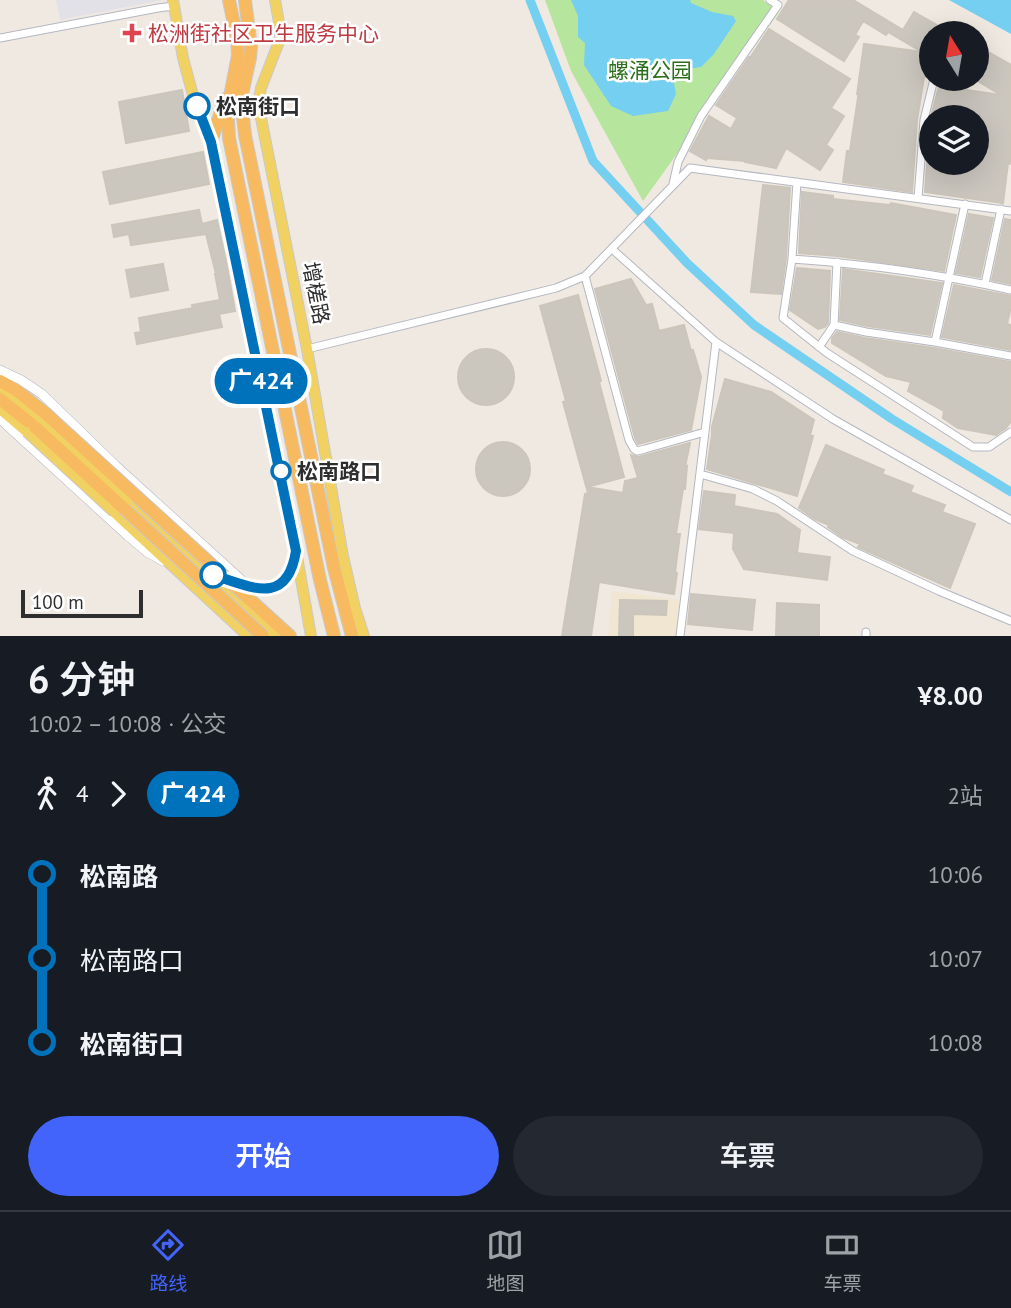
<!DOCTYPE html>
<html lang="zh">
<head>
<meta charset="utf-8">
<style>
  body { margin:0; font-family:"PT Sans","Noto Sans SC",sans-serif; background:#242831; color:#f1f3f6; height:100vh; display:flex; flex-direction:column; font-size:26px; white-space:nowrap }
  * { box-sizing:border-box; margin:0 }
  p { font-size:23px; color:#9ea1a6 }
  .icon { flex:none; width:38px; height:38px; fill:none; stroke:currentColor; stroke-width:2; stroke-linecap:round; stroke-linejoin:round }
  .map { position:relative; height:636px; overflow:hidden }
  .drawer { display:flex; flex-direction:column; background:#171b24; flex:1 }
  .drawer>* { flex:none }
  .badge { padding:0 14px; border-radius:23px; font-size:24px; line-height:46px }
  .needle { width:46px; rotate:349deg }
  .tools { position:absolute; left:919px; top:21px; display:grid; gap:14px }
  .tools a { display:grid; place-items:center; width:70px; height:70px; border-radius:50%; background:#171b24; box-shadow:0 7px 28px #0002; font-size:35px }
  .scale { position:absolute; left:21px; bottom:18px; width:122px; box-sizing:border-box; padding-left:7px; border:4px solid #2e2e2e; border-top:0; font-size:19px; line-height:24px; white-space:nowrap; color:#2e2e2e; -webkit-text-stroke:5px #fff; paint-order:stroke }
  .map>.badge { position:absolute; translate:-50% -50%; box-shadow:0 0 0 4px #fff }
  .legs { display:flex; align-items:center; gap:10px; height:77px; padding:0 28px; font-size:23px }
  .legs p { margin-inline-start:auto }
  .headline { display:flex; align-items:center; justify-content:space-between; height:119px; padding:0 28px }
  h1 { font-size:38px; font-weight:600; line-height:52px }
  .primary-button { display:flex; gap:14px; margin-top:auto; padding:14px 28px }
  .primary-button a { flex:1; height:80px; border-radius:42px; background:#4264fb; color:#fff; font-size:28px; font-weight:600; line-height:80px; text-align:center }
  .primary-button a+a { background:#242831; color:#f1f3f6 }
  ul { padding:0 28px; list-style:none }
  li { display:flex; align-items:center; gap:24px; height:84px; font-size:26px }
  li i { display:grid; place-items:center; width:10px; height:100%; margin:0 9px; background:currentColor }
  li i::after { content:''; width:18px; height:18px; margin:-9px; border:5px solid; border-radius:50%; background:#171b24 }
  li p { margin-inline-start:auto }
  li:first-child i { background:linear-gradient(#0000 50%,currentColor 0) }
  li:last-child i { background:linear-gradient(currentColor 50%,#0000 0) }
  .menu { display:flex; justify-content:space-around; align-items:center; height:98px; border-top:2px solid #363941; background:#171b24; font-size:19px; color:#9ea1a6 }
  .menu a { display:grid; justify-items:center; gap:4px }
  .menu .on { color:#4264fb }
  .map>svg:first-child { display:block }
</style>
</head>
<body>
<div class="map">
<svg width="1011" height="636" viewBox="0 0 1011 636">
  <rect width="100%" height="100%" fill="#efe9e1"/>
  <!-- industrial -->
  <path fill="#e3e1e8" d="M56 0H163L60 20Z"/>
  <!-- education -->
  <path fill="#f0e6d1" d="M612 591 680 600 675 636H608Z"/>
  <!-- green -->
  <path fill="#b6e59e" d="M545 0H763L779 12 643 201 571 71Z"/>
  <!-- water -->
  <path fill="#75cff0" d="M571 0H690L691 3 712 12 733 16 736 21 714 54 701 67 688 69 682 77 674 83 676 94 668 111 633 116 611 106 584 65 585 43 578 37V16Z
    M949 0H1011V34Z"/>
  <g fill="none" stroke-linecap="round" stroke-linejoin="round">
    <!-- canal -->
    <path stroke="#75cff0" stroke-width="9" d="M530 0 593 161 687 263 754 325 892 419 1011 492"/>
  </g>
  <!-- building -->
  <path fill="#cbc7bf" stroke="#cbc5ba" stroke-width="2" d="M789 0H853L903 30 914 12 951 33H931V58L930 57 928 77H924L917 120 912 192 843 182 847 151H850L859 91 857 95 864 44 922 52 888 32 886 35 863 21 855 35 859 37 844 61 777 19Z
    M769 29 850 79 831 108 844 116 826 145 833 150 820 170 786 148 776 168 745 162V161L707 158 706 160 690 151 709 116 731 129 737 118 716 105 749 57 750 58Z
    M976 45 1011 65V164L1008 163 1003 203 925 192 930 122 931 163 976 167V117H961L932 113 939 86 1001 95 976 80Z
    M182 90 189 131 126 143 119 102Z
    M203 152 209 184 110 204 103 172Z
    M763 185 790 188 786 258 781 294 751 292Z
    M802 192 833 196V199L890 205 891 203 956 215 944 271 838 256 799 253Z
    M199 210 202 224 217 220 226 261 235 311 219 314 222 327 137 344 135 333 141 332 139 318 193 308 192 305 220 300 215 274H216L206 234 131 245 129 234 114 237 112 225Z
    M969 214 993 218 980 277 956 273Z
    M1005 219 1011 220V284L992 280Z
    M163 264 168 290 131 297 126 270Z
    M797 268 830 271 828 323 825 327 818 329 790 310Z
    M843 269 942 283 930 335 867 326 840 320Z
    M631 279 646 305 652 304 659 331 684 325 691 351 693 350 701 377 691 430 638 444 635 438 595 289Z
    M954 285 1011 296V306L1007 324 1011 325V350L942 337Z
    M578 295 601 381 599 382 624 477 587 487 623 493 625 481 638 478 631 455 638 457 690 443 685 467 687 466 685 489H683L676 534H680L675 572 677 573 674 594 599 582 591 636H562L585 494 588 493 563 402 566 401 540 306Z
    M837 332 865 338 934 348 1011 362V421L1006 428 996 435 958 428 943 418 944 411 908 391 911 382 886 376 832 343V338Z
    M458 377a28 28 0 1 1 56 0a28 28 0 1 1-56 0Z
    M725 379 771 392 814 420 810 435 813 436 797 496 707 469 712 435V427Z
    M476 469a27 27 0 1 1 54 0a27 27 0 1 1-54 0Z
    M826 445 884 470 882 474 913 486 910 492 945 505 942 512 975 524 950 588 858 547 860 544 842 537 828 527 829 525 815 519 799 508Z
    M704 491 735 495 734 506 777 514 800 530 797 553 830 557 827 580 744 569 733 549 734 533 699 529Z
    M691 594 755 600 752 630 688 624Z
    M620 600 667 601 666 615 633 614V636H619Z
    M777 603 819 605V636H776Z"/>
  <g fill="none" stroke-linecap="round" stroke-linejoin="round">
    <defs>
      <path id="minor" d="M961 33 963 30
        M0 38 158 8 174 6
        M797 182 792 259 783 318 827 353 973 447H989L1011 432
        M673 184 678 162 701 116 778 5 770 0
        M918 198 924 120 934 79
        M965 204 935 342 1011 356
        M612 249 716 342 833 419 1011 520
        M792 259C865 264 939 274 1011 290
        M837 262 834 325 866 332 935 342
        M585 276 629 440 634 449 637 451 645 449 705 432
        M985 284 1001 209
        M819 347 834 325
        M307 349 556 288 585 276 690 168 1011 211
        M700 474 753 489 777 501 853 551 939 591 1011 621
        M680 636 716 342
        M866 636V632"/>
      <path id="tertiary" d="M0 370 21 380 42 394 116 466 247 585
        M0 419 128 536 147 552 163 561"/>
      <path id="primary" d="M173 0 183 58 194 99 211 142 287 500 311 636
        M275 0 280 28V39L261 88 259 99 260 113 307 349 343 556 355 608 364 636
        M0 390 41 421
        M0 409 27 432
        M128 500 275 636
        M114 512 248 636
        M231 581C263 591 289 596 296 555"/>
      <path id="trunk" d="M229 0 237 39 238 55 229 102 228 120 229 138 320 580 334 636
        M245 0 251 47 250 58 241 99 245 135 334 568 352 636
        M211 142 225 99
        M0 381 16 390 45 413
        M0 399 35 427
        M246 596 290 636"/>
    </defs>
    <!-- minor casing -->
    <use href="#minor" stroke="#b4b7c1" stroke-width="9"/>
    <!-- tertiary casing -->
    <use href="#tertiary" stroke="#b4b7c1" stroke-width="10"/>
    <!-- primary casing -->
    <use href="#primary" stroke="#c9c9c9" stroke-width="12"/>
    <!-- trunk casing -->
    <use href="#trunk" stroke="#c9c9c9" stroke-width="14"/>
    <!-- minor -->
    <use href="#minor" stroke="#fff" stroke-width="7"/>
    <!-- tertiary -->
    <use href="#tertiary" stroke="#fff" stroke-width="9"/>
    <!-- primary -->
    <use href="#primary" stroke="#f2d163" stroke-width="10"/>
    <!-- trunk -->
    <use href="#trunk" stroke="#f8ba60" stroke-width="12"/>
    <defs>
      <path id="primary-bridge" d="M41 421 128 500
        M27 432 114 512"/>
      <path id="trunk-bridge" d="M45 413 246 596
        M35 427 263 636"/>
    </defs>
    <!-- primary-bridge casing -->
    <use href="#primary-bridge" stroke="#c9c9c9" stroke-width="12" stroke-linecap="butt"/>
    <!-- trunk-bridge casing -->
    <use href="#trunk-bridge" stroke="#c9c9c9" stroke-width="14" stroke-linecap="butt"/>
    <!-- primary-bridge -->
    <use href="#primary-bridge" stroke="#f2d163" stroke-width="10"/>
    <!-- trunk-bridge -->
    <use href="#trunk-bridge" stroke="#f8ba60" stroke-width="12"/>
  </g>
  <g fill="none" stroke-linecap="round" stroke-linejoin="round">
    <defs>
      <path id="line-1" d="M197 106 211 142 296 551C287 607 251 587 213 575"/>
    </defs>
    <!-- line-1 casing -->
    <use href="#line-1" stroke="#fff" stroke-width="16"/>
    <!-- line-1 -->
    <use href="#line-1" stroke="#0072bc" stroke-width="10"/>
  </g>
  <!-- markers -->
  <path fill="#e0444e" stroke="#fff" stroke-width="2.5" d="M128.5 22.5h7v7h7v7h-7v7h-7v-7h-7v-7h7z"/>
  <g fill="#fff" stroke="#0072bc" stroke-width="3.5">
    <circle cx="197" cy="106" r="12"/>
    <circle cx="281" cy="471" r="9"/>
    <circle cx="213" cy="575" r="12"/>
  </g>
  <g text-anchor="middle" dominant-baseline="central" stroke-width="5" stroke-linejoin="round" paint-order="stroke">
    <!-- health labels -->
    <g font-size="21" fill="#be3a42" stroke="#fff" text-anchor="start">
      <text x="148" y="33">松洲街社区卫生服务中心</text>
    </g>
    <!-- park labels -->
    <g font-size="21" fill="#2c6e1b" stroke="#fff">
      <text x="650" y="70">螺涌公园</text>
    </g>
    <!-- stop labels -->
    <g font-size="21" font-weight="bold" fill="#2e2e2e" stroke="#fff" text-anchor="start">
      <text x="216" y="106">松南街口</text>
      <text x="297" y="471">松南路口</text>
    </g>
    <!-- street labels -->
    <g font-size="21" fill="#2e2e2e" stroke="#fff">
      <text transform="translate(316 293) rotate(79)">增槎路</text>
    </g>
  </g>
</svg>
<div class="tools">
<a><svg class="needle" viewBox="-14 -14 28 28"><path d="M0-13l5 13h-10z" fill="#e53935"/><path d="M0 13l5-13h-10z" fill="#9ea1a6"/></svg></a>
<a><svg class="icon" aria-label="layers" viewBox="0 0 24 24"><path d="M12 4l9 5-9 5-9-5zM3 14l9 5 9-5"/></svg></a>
</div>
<div class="scale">100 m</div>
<b class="badge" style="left:261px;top:381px;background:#0072bc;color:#fff">广424</b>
</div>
<section class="drawer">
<div class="headline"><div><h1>6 分钟</h1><p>10:02 – 10:08 · 公交</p></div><b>¥8.00</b></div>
<div class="legs"><svg class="icon" aria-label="walk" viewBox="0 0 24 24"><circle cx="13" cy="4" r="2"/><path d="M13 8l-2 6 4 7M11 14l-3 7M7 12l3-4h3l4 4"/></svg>4<svg class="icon" aria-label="forward" viewBox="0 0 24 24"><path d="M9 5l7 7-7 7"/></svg><b class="badge" style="background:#0072bc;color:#fff">广424</b><p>2站</p></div>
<ul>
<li><i style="color:#0072bc"></i><b>松南路</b><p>10:06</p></li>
<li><i style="color:#0072bc"></i><span>松南路口</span><p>10:07</p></li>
<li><i style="color:#0072bc"></i><b>松南街口</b><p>10:08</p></li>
</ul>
<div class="primary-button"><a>开始</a><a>车票</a></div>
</section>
<nav class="menu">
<a class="on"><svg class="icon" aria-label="directions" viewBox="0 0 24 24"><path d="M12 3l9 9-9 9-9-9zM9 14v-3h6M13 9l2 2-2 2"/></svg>路线</a>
<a><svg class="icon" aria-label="map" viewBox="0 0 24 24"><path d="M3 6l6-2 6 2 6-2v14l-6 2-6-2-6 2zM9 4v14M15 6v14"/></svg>地图</a>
<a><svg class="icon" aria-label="tickets" viewBox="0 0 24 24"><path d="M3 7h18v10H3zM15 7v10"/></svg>车票</a>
</nav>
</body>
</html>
